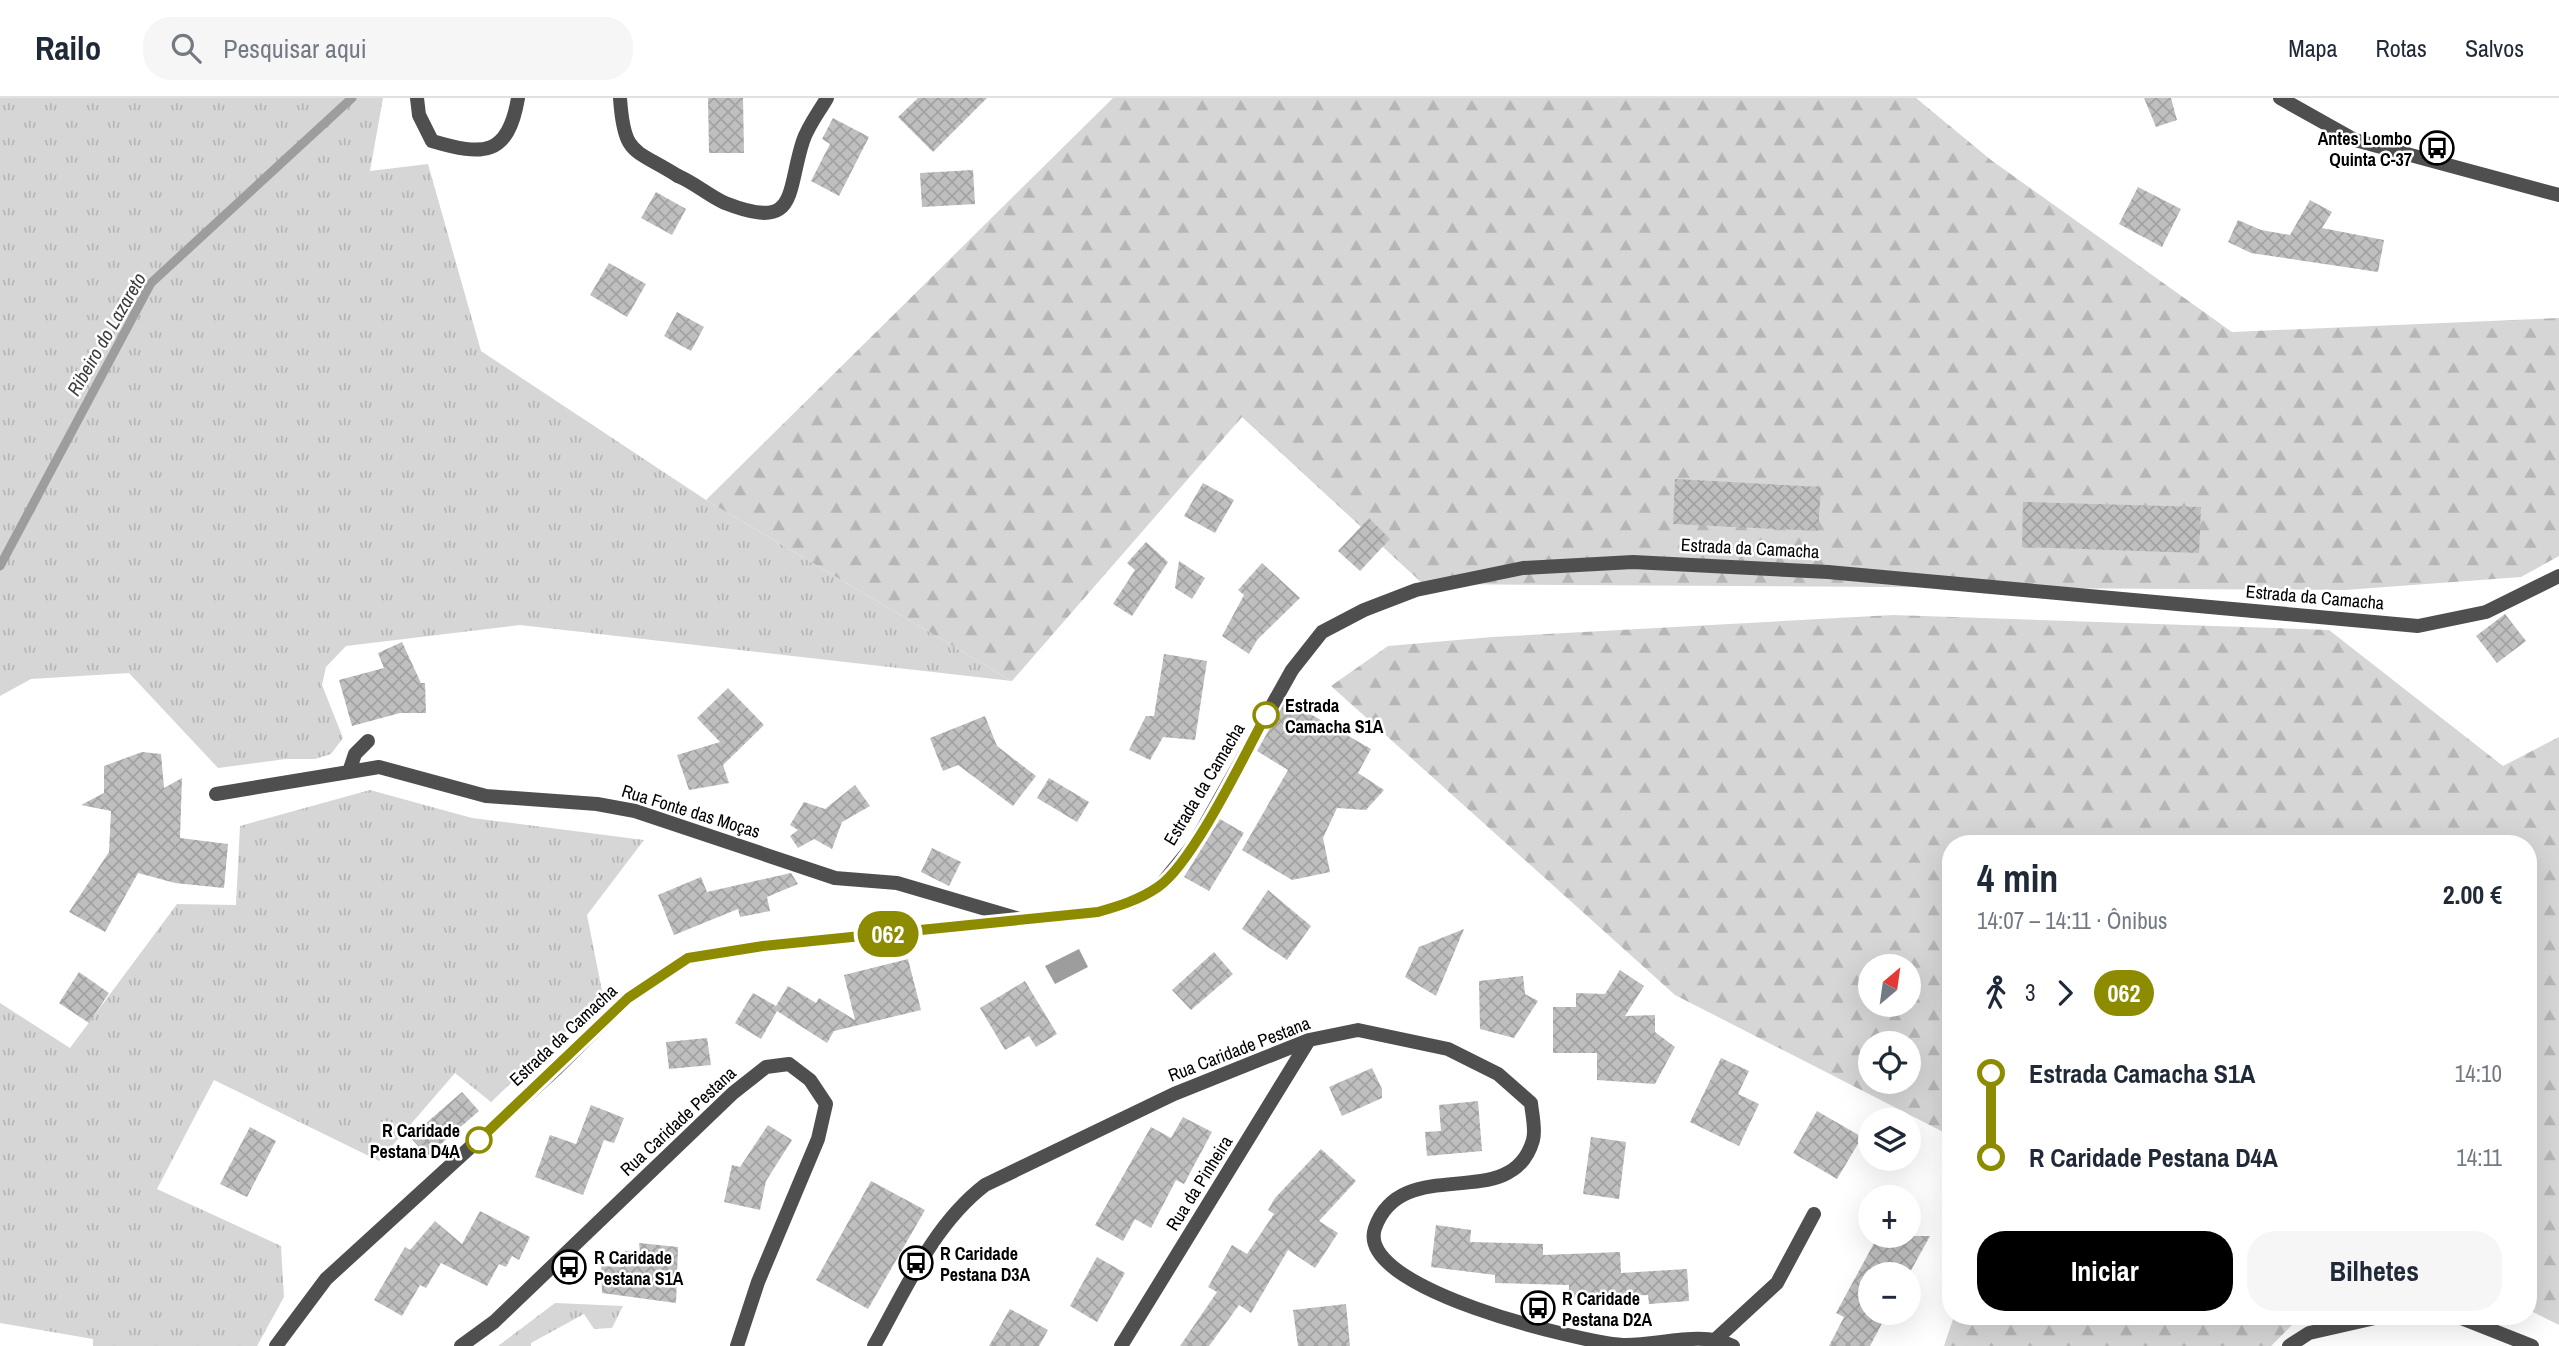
<!DOCTYPE html>
<html lang="pt">
<head>
<meta charset="utf-8">
<style>
  body { margin:0; font-family:"Archivo Narrow",sans-serif; background:#f6f6f7; color:#1f2937; height:100vh; display:flex; flex-direction:column; font-size:26px; white-space:nowrap }
  * { box-sizing:border-box; margin:0 }
  p { font-size:23px; color:#747a83 }
  .icon { flex:none; width:38px; height:38px; fill:none; stroke:currentColor; stroke-width:2; stroke-linecap:round; stroke-linejoin:round }
  .map { position:relative; flex:1; overflow:hidden }
  .details { position:absolute; left:1942px; top:737px; width:595px; height:490px; display:flex; flex-direction:column; background:#fff; border-radius:28px; box-shadow:0 7px 28px #0002 }
  .details>* { flex:none }
  .badge { padding:0 14px; border-radius:23px; font-size:24px; line-height:46px }
  .needle { width:46px; rotate:29deg }
  .buttons { position:absolute; left:1858px; top:856px; display:grid; gap:14px }
  .buttons a { display:grid; place-items:center; width:63px; height:63px; border-radius:50%; background:#fff; box-shadow:0 7px 28px #0002; font-size:35px }
  .map>.badge { position:absolute; translate:-50% -50%; box-shadow:0 0 0 4px #fff }
  .legs { display:flex; align-items:center; gap:10px; height:77px; padding:0 35px; font-size:23px }
  .legs p { margin-inline-start:auto }
  .headline { display:flex; align-items:center; justify-content:space-between; height:119px; padding:0 35px }
  h1 { font-size:38px; font-weight:800; line-height:52px }
  .primary-button { display:flex; gap:14px; margin-top:auto; padding:14px 35px }
  .primary-button a { flex:1; height:80px; border-radius:28px; background:#000; color:#fff; font-size:28px; font-weight:800; line-height:80px; text-align:center }
  .primary-button a+a { background:#f6f6f7; color:#1f2937 }
  ul { padding:0 35px; list-style:none }
  li { display:flex; align-items:center; gap:24px; height:84px; font-size:26px }
  li i { display:grid; place-items:center; width:10px; height:100%; margin:0 9px; background:currentColor }
  li i::after { content:''; width:18px; height:18px; margin:-9px; border:5px solid; border-radius:50%; background:#fff }
  li p { margin-inline-start:auto }
  li:first-child i { background:linear-gradient(#0000 50%,currentColor 0) }
  li:last-child i { background:linear-gradient(currentColor 50%,#0000 0) }
  header { display:flex; align-items:center; gap:42px; box-sizing:border-box; height:98px; padding:0 35px; background:#fff; border-bottom:2px solid #e0e1e3 }
  header strong { font-size:33px }
  nav { display:flex; gap:38px; margin-inline-start:auto; font-size:24px }
  .search { width:490px; height:63px; background:#f6f6f7; display:flex; align-items:center; gap:18px; box-sizing:border-box; padding:0 24px; border-radius:28px; color:#747a83; font-size:26px }
  .map>svg:first-child { display:block }
</style>
</head>
<body>
<header>
<strong>Railo</strong>
<div class="search"><svg class="icon" aria-label="search" viewBox="0 0 24 24"><circle cx="10" cy="10" r="6"/><path d="M15 15l6 6"/></svg>Pesquisar aqui</div>
<nav><a>Mapa</a><a>Rotas</a><a>Salvos</a></nav>
</header>
<div class="map">
<svg width="2559" height="1248" viewBox="0 0 2559 1248">
  <defs>
    <pattern id="grass-tufts" width="24" height="20" patternUnits="userSpaceOnUse" patternTransform="scale(1.75)"><rect width="24" height="20" fill="#d6d6d6"/><path d="M3 7l-1-3M5 7V3M7 7l1-3M15 17l-1-3M17 17v-4M19 17l1-3" fill="none" stroke="#b6b6b6"/></pattern>
    <pattern id="forest-firs" width="22" height="20" patternUnits="userSpaceOnUse" patternTransform="scale(1.75)"><rect width="22" height="20" fill="#d6d6d6"/><path d="M5 1l3.5 6h-7zM16 11l3.5 6h-7z" fill="#b6b6b6"/></pattern>
    <pattern id="building-cross-hatch" width="8" height="8" patternUnits="userSpaceOnUse" patternTransform="scale(1.75)"><rect width="8" height="8" fill="#bfbfbf"/><path d="M0 0l8 8M0 8l8-8" fill="none" stroke="#a2a2a2"/></pattern>
  </defs>
  <rect width="100%" height="100%" fill="#fff"/>
  <!-- grass -->
  <path fill="url(#grass-tufts)" d="M0 0H383L370 73 428 66 481 253 706 402 1012 583 520 527 346 548 326 569 322 587 343 640 331 656 315 661H286L218 670 129 575 31 581 0 598Z
    M370 692 472 720 644 742 587 817 603 898 491 1004 455 975 379 1063 214 982 157 1091 281 1148 284 1199 257 1248H93V1241L0 1225V905L70 950 177 806 236 807 240 728Z
    M555 1205 623 1208 612 1230 594 1231 584 1216 531 1245V1248H498Z"/>
  <!-- forest -->
  <path fill="url(#forest-firs)" fill-rule="evenodd" d="M1113 0H1916L1991 62 2232 234 2559 220V458L2521 479 2345 492 1423 486 1242 319 1012 583 706 402Z
    M1893 517 2329 532 2503 668 2559 639V1227L2529 1212V746H1951V1038L1675 897 1331 588 1388 548 1492 539ZM1871 868H1909V906H1871ZM1871 945H1909V984H1871Z
    M1954 1218H2313L2294 1225 2271 1248H1944Z"/>
  <!-- water -->
  <path fill="#9d9d9d" d="M1079 851 1088 869 1055 886 1045 868Z"/>
  <g fill="none" stroke-linecap="round" stroke-linejoin="round">
    <!-- stream -->
    <path stroke="#9d9d9d" stroke-width="9" d="M0 468 151 185 352 0"/>
  </g>
  <!-- building -->
  <path fill="url(#building-cross-hatch)" d="M708 0H743L744 55H709Z
    M918 0H987L933 54 898 19Z
    M2144 0H2171L2177 22 2156 29Z
    M833 20 869 39 839 98 811 83 830 46 822 41Z
    M973 72 975 106 922 109 920 75Z
    M2138 89 2181 111 2162 149 2119 126Z
    M656 94 686 111 672 137 641 120Z
    M2310 102 2332 114 2322 130 2384 142 2378 174 2251 155 2228 144 2238 122 2261 132 2290 137Z
    M609 165 646 186 627 219 590 197Z
    M677 214 704 229 691 253 664 238Z
    M1675 381 1821 389 1818 433 1673 426Z
    M1203 385 1234 402 1215 435 1184 418Z
    M2023 404 2201 409 2199 455 2022 449Z
    M1369 420 1390 441 1360 473 1338 453Z
    M1146 444 1168 464 1132 518 1113 506 1135 472 1127 465Z
    M1179 463 1205 480 1192 501 1175 490Z
    M1262 465 1300 500 1257 542 1249 556 1222 538 1244 497 1238 492Z
    M2505 516 2526 543 2497 565 2476 538Z
    M402 544 421 585H425L426 615H400L352 628 339 582 384 570 378 555Z
    M1164 556 1207 563 1195 642 1163 639 1150 662 1129 652 1146 618H1154Z
    M728 590 764 627 723 667 729 685 689 692 677 657 720 644 697 620Z
    M1286 602 1371 651 1358 675 1384 692 1366 712 1337 710 1323 740 1330 774 1292 782 1242 752 1288 672 1257 653Z
    M985 618 997 648 1036 678 1013 708 958 667 943 673 930 640Z
    M142 654 161 656 164 690 182 680 180 740 228 746 224 790 175 785 138 775 105 834 69 814 109 754 111 713 81 707 104 695V668Z
    M1049 680 1089 704 1077 724 1037 700Z
    M855 687 870 708 842 724 832 751 814 741 798 750 790 738 798 732 790 727 804 704 825 711Z
    M1220 721 1244 735 1209 793 1184 779Z
    M932 750 961 764 949 788 921 774Z
    M791 775 798 786 767 799 770 813 740 819 738 811 674 837 658 797 701 779 707 794Z
    M1268 792 1311 828 1287 862 1242 831Z
    M1464 831 1436 898 1405 879 1419 849Z
    M1214 854 1233 876 1191 912 1172 892Z
    M908 861 921 912 834 933 827 945 777 913 761 941 735 925 753 895 776 908 788 888 816 905 819 900 855 922 844 877Z
    M1620 872 1644 888 1625 918 1655 917V934L1675 949 1655 986 1597 982V955H1553V909H1576V895L1605 896Z
    M79 874 109 895 89 925 59 905Z
    M1523 878 1525 896 1538 903 1514 940 1480 931 1479 883Z
    M1025 883 1057 936 1036 949 1029 938 1005 952 980 910Z
    M707 940 711 967 669 971 666 944Z
    M1721 960 1749 973 1738 996 1759 1006 1739 1048 1690 1024Z
    M1372 970 1382 991V1000L1342 1018 1329 989Z
    M462 994 479 1013 427 1058 410 1039Z
    M1478 1003 1482 1053 1427 1058 1425 1034 1441 1033 1439 1007Z
    M591 1007 624 1020 614 1045 604 1042 583 1097 535 1079 550 1037 576 1046Z
    M1817 1013 1862 1039 1837 1081 1793 1055Z
    M1183 1019 1212 1034 1184 1086 1176 1082 1151 1130 1135 1121 1123 1143 1095 1127 1151 1029 1171 1040Z
    M768 1027 792 1042 766 1083 760 1112 724 1104 732 1067 740 1069Z
    M250 1029 276 1043 247 1099 220 1086Z
    M1591 1039 1626 1044 1619 1101 1583 1096Z
    M1321 1051 1356 1083 1319 1123 1338 1135 1315 1170 1288 1152 1251 1215 1239 1207 1209 1248H1180L1217 1194 1208 1189 1232 1147 1247 1156 1274 1116 1268 1112 1275 1100Z
    M871 1083 925 1112 868 1211 816 1182Z
    M480 1113 530 1139 519 1162 512 1158 506 1169 499 1166 487 1188 441 1165 426 1190 420 1187 402 1218 374 1202 405 1149 410 1152 435 1123 462 1146Z
    M1436 1127 1471 1132 1470 1144 1543 1146V1157L1620 1154 1621 1175 1687 1171 1689 1203 1649 1206 1648 1197 1569 1200V1187L1495 1185V1177L1431 1169Z
    M1878 1138H1930L1909 1176H1871V1214H1888L1870 1248H1829L1844 1219 1836 1215Z
    M639 1145 678 1149 676 1205 602 1195 601 1168 624 1169 625 1153 640 1154Z
    M1097 1159 1125 1175 1097 1224 1070 1208Z
    M1346 1206 1350 1248H1298L1293 1212Z
    M1010 1211 1048 1232 1039 1248H989Z"/>
  <g fill="none" stroke-linecap="round" stroke-linejoin="round">
    <!-- service -->
    <path stroke="#4f4f4f" stroke-width="14" d="M678 78C695 85 709 98 725 105 799 134 786 95 803 43 808 28 819 14 827 0"/>
    <!-- minor -->
    <path stroke="#4f4f4f" stroke-width="14" d="M417 0 419 17 432 43C483 58 508 59 518 0
      M620 0C624 59 634 50 678 78
      M349 674 355 656 368 643
      M216 696 379 669 486 698 597 706 635 713 835 780 897 785 1023 822
      M2456 1218 2532 1248
      M1715 1242 1777 1185 1814 1116
      M461 1248 494 1224 733 995 766 969 789 966 810 982 826 1006 818 1041 758 1184 737 1248
      M874 1248C906 1191 933 1127 985 1087L1174 996 1309 942 1358 932 1448 951 1498 976 1531 1005C1532 1016 1536 1032 1533 1042 1512 1118 1402 1053 1375 1130 1354 1191 1581 1244 1623 1247 1659 1248 1700 1232 1733 1248
      M1121 1248 1309 942
      M2289 1248 2309 1235 2384 1218"/>
    <!-- tertiary -->
    <path stroke="#4f4f4f" stroke-width="14" d="M2280 0 2355 42 2559 97
      M276 1248 326 1181 557 970 628 900 688 860 763 848 1098 814 1131 804 1160 788 1195 745 1292 572 1322 534 1364 512 1416 492 1523 470 1633 464 1828 474 2418 528 2486 514 2559 478"/>
  </g>
  <g fill="none" stroke-linecap="round" stroke-linejoin="round">
    <defs>
      <path id="line-1" d="M479 1042 628 900 688 860 763 848 1098 814C1119 808 1139 802 1158 789 1193 765 1244 658 1266 617"/>
    </defs>
    <!-- line-1 casing -->
    <use href="#line-1" stroke="#fff" stroke-width="16"/>
    <!-- line-1 -->
    <use href="#line-1" stroke="#8d8b00" stroke-width="10"/>
  </g>
  <!-- icons -->
  <defs>
    <symbol id="bus-ring" viewBox="-11 -11 22 22"><circle r="9.5" fill="#fff" stroke="#000" stroke-width="1.5"/><path d="M-5-6H5V4H4V6H2V4H-2V6H-4V4H-5ZM-3.5-4V0h7V-4ZM-3.5 1.2v1.5H-2V1.2ZM2 1.2v1.5H3.5V1.2Z" fill="#000"/></symbol>
  </defs>
  <g fill-rule="evenodd">
    <use href="#bus-ring" x="2418" y="31" width="38" height="38"/>
    <use href="#bus-ring" x="897" y="1146" width="38" height="38"/>
    <use href="#bus-ring" x="550" y="1150" width="38" height="38"/>
    <use href="#bus-ring" x="1519" y="1191" width="38" height="38"/>
  </g>
  <!-- markers -->
  <g fill="#fff" stroke="#8d8b00" stroke-width="3.5">
    <circle cx="1266" cy="617" r="12"/>
    <circle cx="479" cy="1042" r="12"/>
  </g>
  <g text-anchor="middle" dominant-baseline="central" stroke-width="5" stroke-linejoin="round" paint-order="stroke">
    <!-- poi labels -->
    <g font-size="18" font-weight="bold" fill="#000" stroke="#fff" text-anchor="start">
      <text x="2412" y="40" text-anchor="end">Antes Lombo<tspan x="2412" dy="21">Quinta C-37</tspan></text>
      <text x="940" y="1155">R Caridade<tspan x="940" dy="21">Pestana D3A</tspan></text>
      <text x="594" y="1159">R Caridade<tspan x="594" dy="21">Pestana S1A</tspan></text>
      <text x="1562" y="1200">R Caridade<tspan x="1562" dy="21">Pestana D2A</tspan></text>
    </g>
    <!-- street labels -->
    <g font-size="18" fill="#000" stroke="#fff">
      <text transform="translate(1750 450) rotate(3)">Estrada da Camacha</text>
      <text transform="translate(2315 499) rotate(5)">Estrada da Camacha</text>
      <text transform="translate(1204 686) rotate(-59)">Estrada da Camacha</text>
      <text transform="translate(691 713) rotate(17)">Rua Fonte das Moças</text>
      <text transform="translate(563 937) rotate(-43)">Estrada da Camacha</text>
      <text transform="translate(1239 951) rotate(-21)">Rua Caridade Pestana</text>
      <text transform="translate(678 1023) rotate(-43)">Rua Caridade Pestana</text>
      <text transform="translate(1199 1085) rotate(-58)">Rua da Pinheira</text>
    </g>
    <!-- stop labels -->
    <g font-size="18" font-weight="bold" fill="#000" stroke="#fff" text-anchor="start">
      <text x="1285" y="607">Estrada<tspan x="1285" dy="21">Camacha S1A</tspan></text>
      <text x="460" y="1032" text-anchor="end">R Caridade<tspan x="460" dy="21">Pestana D4A</tspan></text>
    </g>
    <!-- water labels -->
    <g font-size="19" font-style="italic" fill="#3e3e3e" stroke="#fff">
      <text transform="translate(106 236) rotate(-60)">Ribeiro do Lazareto</text>
    </g>
  </g>
</svg>
<div class="buttons">
<a><svg class="needle" viewBox="-14 -14 28 28"><path d="M0-13l5 13h-10z" fill="#e53935"/><path d="M0 13l5-13h-10z" fill="#747a83"/></svg></a>
<a><svg class="icon" aria-label="locate" viewBox="0 0 24 24"><circle cx="12" cy="12" r="6"/><path d="M12 2v4M12 18v4M2 12h4M18 12h4"/></svg></a>
<a><svg class="icon" aria-label="layers" viewBox="0 0 24 24"><path d="M12 4l9 5-9 5-9-5zM3 14l9 5 9-5"/></svg></a>
<a>+</a>
<a>−</a>
</div>
<b class="badge" style="left:888px;top:836px;background:#8d8b00;color:#fff">062</b>
<section class="details">
<div class="headline"><div><h1>4 min</h1><p>14:07 – 14:11 · Ônibus</p></div><b>2.00 €</b></div>
<div class="legs"><svg class="icon" aria-label="walk" viewBox="0 0 24 24"><circle cx="13" cy="4" r="2"/><path d="M13 8l-2 6 4 7M11 14l-3 7M7 12l3-4h3l4 4"/></svg>3<svg class="icon" aria-label="forward" viewBox="0 0 24 24"><path d="M9 5l7 7-7 7"/></svg><b class="badge" style="background:#8d8b00;color:#fff">062</b></div>
<ul>
<li><i style="color:#8d8b00"></i><b>Estrada Camacha S1A</b><p>14:10</p></li>
<li><i style="color:#8d8b00"></i><b>R Caridade Pestana D4A</b><p>14:11</p></li>
</ul>
<div class="primary-button"><a>Iniciar</a><a>Bilhetes</a></div>
</section>
</div>
</body>
</html>
